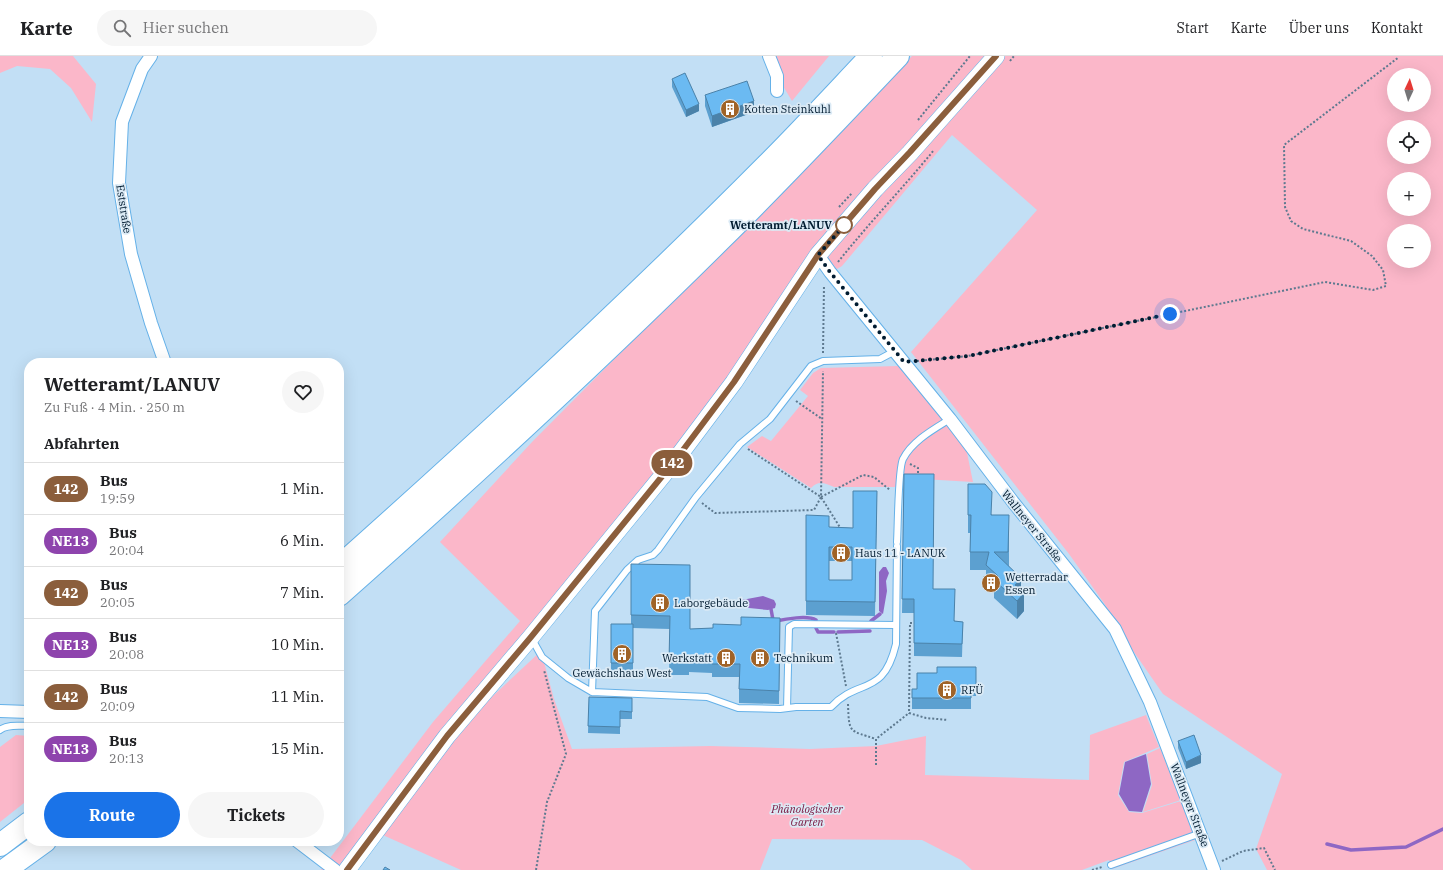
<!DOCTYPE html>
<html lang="de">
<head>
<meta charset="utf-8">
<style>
  body { margin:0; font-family:"IBM Plex Serif",serif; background:#f6f6f6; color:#202124; height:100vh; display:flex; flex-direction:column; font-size:15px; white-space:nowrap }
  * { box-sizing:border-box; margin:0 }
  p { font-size:13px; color:#757577 }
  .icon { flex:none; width:22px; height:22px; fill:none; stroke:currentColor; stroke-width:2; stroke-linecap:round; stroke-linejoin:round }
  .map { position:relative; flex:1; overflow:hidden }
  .drawer { position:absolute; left:24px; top:302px; width:320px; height:488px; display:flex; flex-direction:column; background:#fff; border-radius:16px; box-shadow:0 4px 16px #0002 }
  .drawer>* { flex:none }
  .badge { padding:0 8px; border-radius:13px; font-size:14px; line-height:26px }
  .needle { width:26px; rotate:4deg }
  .tools { position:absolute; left:1387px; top:12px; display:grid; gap:8px }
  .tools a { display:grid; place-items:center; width:44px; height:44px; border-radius:50%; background:#fff; box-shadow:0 4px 16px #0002; font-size:20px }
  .you { position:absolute; width:20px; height:20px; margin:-10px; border:3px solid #fff; border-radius:50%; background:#1a73e8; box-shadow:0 0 0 6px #1a73e833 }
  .map>.badge { position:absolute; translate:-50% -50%; box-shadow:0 0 0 2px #fff }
  h2 { padding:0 20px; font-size:15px; line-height:36px }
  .round { display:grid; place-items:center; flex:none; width:42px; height:42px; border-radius:21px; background:#f6f6f6 }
  .summary { display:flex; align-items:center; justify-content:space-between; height:68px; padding:0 20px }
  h1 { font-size:19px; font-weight:700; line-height:30px }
  .button { display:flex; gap:8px; margin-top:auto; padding:8px 20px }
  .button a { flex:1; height:46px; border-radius:24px; background:#1a73e8; color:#fff; font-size:16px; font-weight:700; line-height:46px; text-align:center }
  .button a+a { background:#f6f6f6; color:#202124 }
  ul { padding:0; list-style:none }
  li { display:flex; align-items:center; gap:12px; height:52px; padding:0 20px; border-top:1px solid #e0e0e0 }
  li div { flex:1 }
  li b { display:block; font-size:15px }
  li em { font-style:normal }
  li .badge { min-width:44px; font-weight:700; text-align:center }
  header { display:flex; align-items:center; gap:24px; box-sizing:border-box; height:56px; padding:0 20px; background:#fff; border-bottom:1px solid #e0e0e0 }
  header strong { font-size:19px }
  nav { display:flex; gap:22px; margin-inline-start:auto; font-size:14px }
  .search { width:280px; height:36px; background:#f6f6f6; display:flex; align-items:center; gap:10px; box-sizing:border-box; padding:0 14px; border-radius:22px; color:#757577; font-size:15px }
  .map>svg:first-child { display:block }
</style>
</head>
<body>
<header>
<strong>Karte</strong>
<div class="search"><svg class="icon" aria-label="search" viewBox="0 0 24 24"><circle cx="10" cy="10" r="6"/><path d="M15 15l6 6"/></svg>Hier suchen</div>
<nav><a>Start</a><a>Karte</a><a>Über uns</a><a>Kontakt</a></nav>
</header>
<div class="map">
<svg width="1443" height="814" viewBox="0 0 1443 814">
  <rect width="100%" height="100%" fill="#c2dff5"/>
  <!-- green -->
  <path fill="#fbb7c9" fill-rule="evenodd" d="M0 0H73L96 28 92 66 71 32 50 13 17 10 0 17Z
    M769 0H829L792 45 777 20Z
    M912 0H1443V814H1267L1256 793 1282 718 1163 638 1127 586 1104 547 1069 498 911 296 1037 154 952 79 842 210 837 213 819 198 732 325 345 814H321L433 666 520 565 440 486 532 386 710 207ZM1394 19H1424V49H1394ZM1394 71H1424V101H1394ZM1394 123H1424V153H1394ZM1394 175H1424V205H1394Z
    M898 310 965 387 973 426 905 422 895 431H834C825 427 818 424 811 432L747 391 762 380 771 385 808 340 800 334 813 317 821 312Z
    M541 595 554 643 572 693 710 690 810 693 876 690 926 680 925 719 1089 724 1090 679 1146 659 1159 691 1124 706 1118 739 1129 756 1142 757 1181 745 1195 784 1112 813 1109 804 1082 814H972L961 804 922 784 772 783 760 814H461L376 776 448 682Z
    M16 679 29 680V743L0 766V691Z
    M1160 692 1181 744 1143 756 1152 729 1147 698Z"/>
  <!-- water -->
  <path fill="#8e67c4" d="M883 511H886L889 517 886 525 887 535 883 558 879 555V516Z
    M763 540 774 544 776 548 775 552 768 554 729 550 731 546Z
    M1146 698 1151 728 1142 756 1129 755 1119 738 1125 706Z"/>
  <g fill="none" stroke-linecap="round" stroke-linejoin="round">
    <!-- stream -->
    <path stroke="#8e67c4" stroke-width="3.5" d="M771 553 773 564 776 565C785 563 808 559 816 564
      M871 565 880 558
      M816 572 818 576H834
      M838 576 870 575
      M1327 788 1351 794 1406 791 1443 773"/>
    <defs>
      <path id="lane" d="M895 295 880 303 823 305 811 310 770 363 740 388 696 441 658 494 653 499 638 504 627 514 595 555 592 636 707 641 738 652 780 653 796 651H831C859 621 883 642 896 588L897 490
        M897 486C898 471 898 412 903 403 912 385 934 373 950 363
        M532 583 542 601 568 622 592 636
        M787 652 789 571 794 568 896 569
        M0 674C7 668 20 670 29 670
        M1111 809 1201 777"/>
      <path id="street" d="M151 0 142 13 122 66 119 127 131 198 151 267 165 307
        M769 0 777 20V35
        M818 199 830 216 950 363 1013 446 1115 573 1150 646 1214 814
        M0 655 29 656
        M297 785 335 814"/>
      <path id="secondary" d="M347 814 447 680 531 581 677 402 734 326 818 199 875 133 910 97 996 0"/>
      <path id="highway" d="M339 511C485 381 628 249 766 110 802 74 836 37 871 0
        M339 539C470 423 598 305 722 182 782 123 840 61 898 0
        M0 789 29 767
        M5 814 45 785"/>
    </defs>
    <!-- lane casing -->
    <use href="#lane" stroke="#65b1e8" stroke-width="8"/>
    <!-- street casing -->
    <use href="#street" stroke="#65b1e8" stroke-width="14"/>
    <!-- secondary casing -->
    <use href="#secondary" stroke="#65b1e8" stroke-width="18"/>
    <!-- highway casing -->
    <use href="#highway" stroke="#65b1e8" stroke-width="24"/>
    <!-- path -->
    <path stroke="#5d798f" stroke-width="2" stroke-dasharray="2 2" stroke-linecap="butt" d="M1010 5 1014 0
      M918 64 970 0
      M839 151 852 137
      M838 206C869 167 903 132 934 94
      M823 297 824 229
      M917 305 968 300 1325 226 1373 234 1386 230 1383 214 1372 200 1351 185 1303 173 1291 165 1285 151 1284 89 1399 1
      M796 345 822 363
      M748 393 821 441 841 473
      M910 408 918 412V420
      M821 441 863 419 874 421 890 434
      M702 447 715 457 814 454 821 441 823 315
      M916 567H910L909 657 926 662 948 664
      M836 577 846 630
      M848 648C849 678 849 674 876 683
      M876 709V683L909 657
      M1222 805 1243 795 1264 792 1275 814
      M536 814 547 746 566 698 544 614
      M1092 814 1102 811"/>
    <!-- lane -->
    <use href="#lane" stroke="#fff" stroke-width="6"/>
    <!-- street -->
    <use href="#street" stroke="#fff" stroke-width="12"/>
    <!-- secondary -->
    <use href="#secondary" stroke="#fff" stroke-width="17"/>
    <!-- highway -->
    <use href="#highway" stroke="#fff" stroke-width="22"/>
  </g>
  <!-- wall -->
  <path fill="#5ca0d0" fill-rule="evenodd" d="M672 23 699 55 686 61 672 31Z
    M705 39 754 56 712 71 705 50Z
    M904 418 933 533 955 565 963 566 962 601 914 600V557H902Z
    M968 428 992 459 1009 477V510L1021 535 1024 555 1017 563 994 542V534L986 527V514H970V477H968Z
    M877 435 875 560 806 559V459L829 471 853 472ZM829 505H852V524H829Z
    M631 508 690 573 713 572 741 569 780 562 779 648 739 647V621H712V617L689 616V619H669L670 573 633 572V618H611V568H631Z
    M976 611V640H971V653H912V633H917L937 617Z
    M589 641 632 642V663H620V678L588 677Z
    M1178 685 1201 707 1186 713 1178 692Z"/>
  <!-- shaded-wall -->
  <path fill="#4b82a9" d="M754 45V56L712 71V60Z
    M699 48V55L686 61V54Z
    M1021 522V540L1024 537V555L1017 563V545L1015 529Z
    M1201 699V707L1186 713V706Z"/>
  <!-- building -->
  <path fill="#6bbaf2" stroke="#4b82a9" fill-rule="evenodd" d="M685 17 699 48 686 54 672 23Z
    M747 25 754 45 712 60 705 39Z
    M904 418H934L933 533H955L954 565 963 566 962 588 914 587V543H902Z
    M968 428H985L992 436 991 459H1009L1008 496H994L1021 522 1015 529 1024 537 1017 545 994 524 998 520 986 509 989 496H970L971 459H968Z
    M853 435H877L875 546 806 545V459L829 460V471L853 472ZM829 491H852V524H829Z
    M631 508 690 509V573L713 572V568L741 569V561L780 562 779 635 739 633 740 608H712V604L689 602V606L669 605 670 560 631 559Z
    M611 568H633V607H611Z
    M937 611H976V629L971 630V642H912V633H917V617H937Z
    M589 641 632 642V656L620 655V671L588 670Z
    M1194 679 1201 699 1186 706 1178 685Z
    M385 811 390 814H383Z"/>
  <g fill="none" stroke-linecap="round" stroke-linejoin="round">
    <defs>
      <path id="line" d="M347 814 447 680 531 581 677 402 734 326 818 199 875 133 910 96 996 0"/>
    </defs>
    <!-- line casing -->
    <use href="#line" stroke="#fff" stroke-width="9"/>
    <!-- line -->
    <use href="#line" stroke="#8b5e3c" stroke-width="6"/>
    <!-- walk -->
    <path stroke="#001b30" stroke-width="4" stroke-dasharray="0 7.2" d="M844 169 846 167 818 199 830 216 904 306 968 300 1170 258"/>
  </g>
  <!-- icons -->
  <defs>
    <symbol id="building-disc" viewBox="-11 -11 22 22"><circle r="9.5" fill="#a06327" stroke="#dbeaf5"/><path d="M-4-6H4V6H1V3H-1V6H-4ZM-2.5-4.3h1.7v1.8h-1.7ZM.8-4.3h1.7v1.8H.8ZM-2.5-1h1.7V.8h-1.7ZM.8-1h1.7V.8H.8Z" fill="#fff"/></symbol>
  </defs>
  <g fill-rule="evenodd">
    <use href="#building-disc" x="719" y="42" width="22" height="22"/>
    <use href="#building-disc" x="830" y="486" width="22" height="22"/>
    <use href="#building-disc" x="980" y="516" width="22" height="22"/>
    <use href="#building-disc" x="649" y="536" width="22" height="22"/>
    <use href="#building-disc" x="611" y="587" width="22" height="22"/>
    <use href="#building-disc" x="715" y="591" width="22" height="22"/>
    <use href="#building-disc" x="749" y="591" width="22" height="22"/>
    <use href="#building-disc" x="936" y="623" width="22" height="22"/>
  </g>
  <!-- markers -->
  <circle fill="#fff" stroke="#8b5e3c" stroke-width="2" cx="844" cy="169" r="8"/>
  <g text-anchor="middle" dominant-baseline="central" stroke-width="3.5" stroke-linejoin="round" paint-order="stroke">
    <!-- poi labels -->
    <g font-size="11" fill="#001b30" stroke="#dbeaf5" text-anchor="start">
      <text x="744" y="53">Kotten Steinkuhl</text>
      <text x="855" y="497">Haus 11 - LANUK</text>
      <text x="1005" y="521">Wetterradar<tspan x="1005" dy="13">Essen</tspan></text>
      <text x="674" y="547">Laborgebäude</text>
      <text x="712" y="602" text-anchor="end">Werkstatt</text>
      <text x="774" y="602">Technikum</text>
      <text x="622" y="617" text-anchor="middle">Gewächshaus West</text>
      <text x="961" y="634">RFÜ</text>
    </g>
    <!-- street labels -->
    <g font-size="11" fill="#001b30" stroke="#dbeaf5">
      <text transform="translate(124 153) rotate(81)">Eststraße</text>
      <text transform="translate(1032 470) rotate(51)">Wallneyer Straße</text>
      <text transform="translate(1190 749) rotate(69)">Wallneyer Straße</text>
    </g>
    <!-- stop labels -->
    <g font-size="11" font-weight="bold" fill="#001b30" stroke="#dbeaf5" text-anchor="end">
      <text x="832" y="169">Wetteramt/LANUV</text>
    </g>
    <!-- park labels -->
    <g font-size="11" font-style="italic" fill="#78143e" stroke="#dbeaf5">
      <text x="807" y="753">Phänologischer<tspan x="807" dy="13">Garten</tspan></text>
    </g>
  </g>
</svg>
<div class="tools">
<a><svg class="needle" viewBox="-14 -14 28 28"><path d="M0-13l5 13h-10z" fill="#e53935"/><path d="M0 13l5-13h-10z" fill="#757577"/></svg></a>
<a><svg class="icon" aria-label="locate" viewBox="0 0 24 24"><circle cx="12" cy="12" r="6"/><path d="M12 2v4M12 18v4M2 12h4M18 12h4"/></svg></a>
<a>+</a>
<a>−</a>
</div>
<div class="you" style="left:1170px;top:258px"></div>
<b class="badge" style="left:672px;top:407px;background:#8b5e3c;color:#fff">142</b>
<section class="drawer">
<div class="summary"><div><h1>Wetteramt/LANUV</h1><p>Zu Fuß · 4 Min. · 250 m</p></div><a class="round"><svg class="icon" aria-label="heart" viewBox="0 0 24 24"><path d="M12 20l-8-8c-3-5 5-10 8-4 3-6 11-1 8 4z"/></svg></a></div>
<h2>Abfahrten</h2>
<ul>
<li><span class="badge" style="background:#8b5e3c;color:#fff">142</span><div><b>Bus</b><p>19:59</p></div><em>1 Min.</em></li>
<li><span class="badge" style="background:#8e44ad;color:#fff">NE13</span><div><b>Bus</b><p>20:04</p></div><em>6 Min.</em></li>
<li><span class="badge" style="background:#8b5e3c;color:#fff">142</span><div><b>Bus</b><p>20:05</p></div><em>7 Min.</em></li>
<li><span class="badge" style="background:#8e44ad;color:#fff">NE13</span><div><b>Bus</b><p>20:08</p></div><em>10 Min.</em></li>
<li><span class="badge" style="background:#8b5e3c;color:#fff">142</span><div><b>Bus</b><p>20:09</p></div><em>11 Min.</em></li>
<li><span class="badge" style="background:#8e44ad;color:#fff">NE13</span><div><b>Bus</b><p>20:13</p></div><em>15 Min.</em></li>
</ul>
<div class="button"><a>Route</a><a>Tickets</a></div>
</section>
</div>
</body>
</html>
